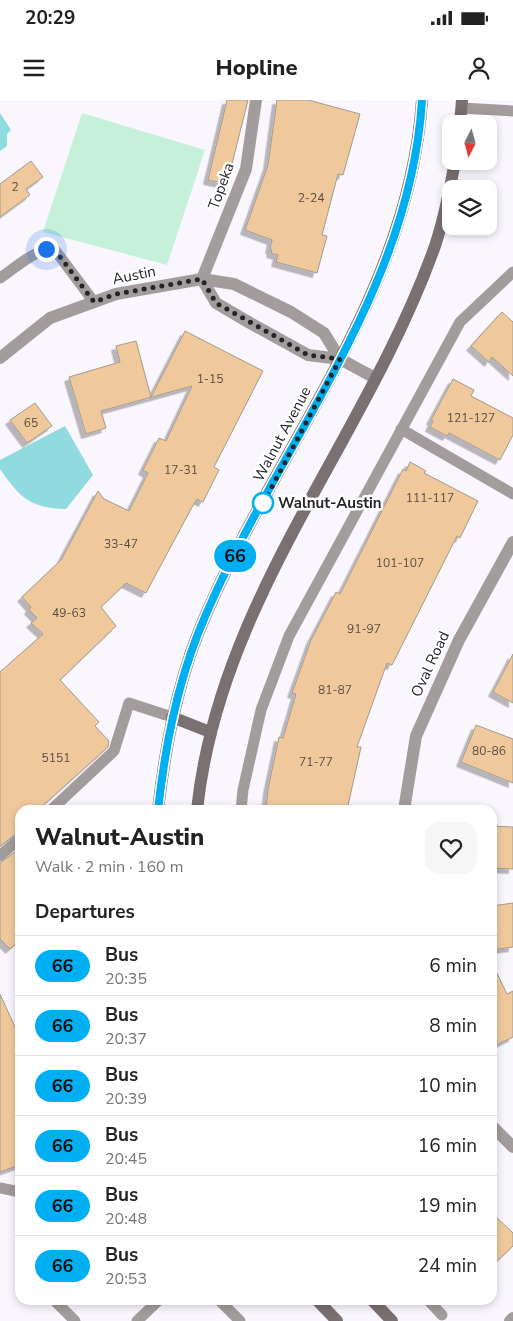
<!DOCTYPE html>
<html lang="en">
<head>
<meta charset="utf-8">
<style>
  body { margin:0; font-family:"Nunito Sans",sans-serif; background:#f6f6f6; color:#222; height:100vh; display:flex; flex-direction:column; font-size:19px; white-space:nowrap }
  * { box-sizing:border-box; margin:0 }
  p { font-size:16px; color:#767676 }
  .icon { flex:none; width:28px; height:28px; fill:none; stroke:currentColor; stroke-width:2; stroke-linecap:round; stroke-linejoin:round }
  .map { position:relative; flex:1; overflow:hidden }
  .side { position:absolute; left:15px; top:705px; width:482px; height:500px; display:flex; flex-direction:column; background:#fff; border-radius:15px; box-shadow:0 2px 8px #0003 }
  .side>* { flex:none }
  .badge { padding:0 10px; border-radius:16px; font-size:18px; line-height:32px }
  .needle { width:32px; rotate:186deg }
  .controls { position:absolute; left:442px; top:15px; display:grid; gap:10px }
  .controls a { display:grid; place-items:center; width:55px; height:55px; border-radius:10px; background:#fff; box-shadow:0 2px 8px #0003; font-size:25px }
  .you { position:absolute; width:25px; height:25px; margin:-12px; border:4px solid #fff; border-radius:50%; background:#1a73e8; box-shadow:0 0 0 8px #1a73e833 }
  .map>.badge { position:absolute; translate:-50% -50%; box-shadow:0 0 0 2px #fff }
  h2 { padding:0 20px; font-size:19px; line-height:45px }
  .round { display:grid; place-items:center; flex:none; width:52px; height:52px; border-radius:15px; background:#f6f6f6 }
  .headline { display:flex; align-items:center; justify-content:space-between; height:85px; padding:0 20px }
  h1 { font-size:24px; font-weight:800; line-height:38px }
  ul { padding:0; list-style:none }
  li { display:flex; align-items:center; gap:15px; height:60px; padding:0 20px; border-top:1px solid #e0e0e0 }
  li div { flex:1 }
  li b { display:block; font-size:19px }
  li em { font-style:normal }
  li .badge { min-width:55px; font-weight:700; text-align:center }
  .status { display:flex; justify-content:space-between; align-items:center; height:35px; padding:0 25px; background:#fff; direction:ltr }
  .status svg { height:14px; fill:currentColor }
  header { display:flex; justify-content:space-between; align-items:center; height:65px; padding:0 20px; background:#fff; font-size:22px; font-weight:800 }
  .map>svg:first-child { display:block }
</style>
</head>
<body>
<div class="status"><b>20:29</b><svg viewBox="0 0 49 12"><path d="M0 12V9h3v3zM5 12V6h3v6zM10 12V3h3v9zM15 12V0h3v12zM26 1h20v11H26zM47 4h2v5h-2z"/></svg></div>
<header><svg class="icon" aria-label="menu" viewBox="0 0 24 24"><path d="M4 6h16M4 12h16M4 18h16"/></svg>Hopline<svg class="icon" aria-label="person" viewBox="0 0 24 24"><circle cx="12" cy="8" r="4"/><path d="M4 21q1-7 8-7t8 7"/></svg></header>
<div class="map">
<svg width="513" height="1221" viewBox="0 0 513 1221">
  <defs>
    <filter id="shadow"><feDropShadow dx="-4.5" dy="4.5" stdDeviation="0" flood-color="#0004"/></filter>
  </defs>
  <rect width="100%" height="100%" fill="#faf6fe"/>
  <!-- green -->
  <path fill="#c7f0db" d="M82 13 205 50 167 165 43 132Z"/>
  <!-- water -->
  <path fill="#90dbdf" d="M0 13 11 30 7 34V46L0 51Z
    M65 326 93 375 66 409C30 408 20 398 0 369V360Z"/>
  <!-- building -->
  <path fill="#efc99b" stroke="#a39a8f" filter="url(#shadow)" d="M227 0H248L227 84 208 80Z
    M277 0H308L360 14 343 75 338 74 322 135 327 136 317 173 276 162 278 155 271 153 272 150 270 149 272 140 245 130 268 65Z
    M31 61 43 77 26 89 30 95 0 117V84Z
    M502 212 513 222V276L492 257 489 262 471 246Z
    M185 231 263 271 214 367 219 370 203 402 197 399 191 409 146 493 126 483 101 507 116 526 60 580 99 622 95 626 109 641 108 647 38 710H20V731L0 746V572L43 534 31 523 37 518 29 510 31 507 22 497 61 460 98 391 104 399 129 411 148 373 143 370 159 338 166 341 192 286 101 311 106 328 86 334 69 277 120 262 116 246 136 241 151 297Z
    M453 279 474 290 471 296 513 318V335L500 360 449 333 447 336 430 327 433 321 431 320Z
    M35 303 52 326 27 343 10 320Z
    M410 362 426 371 424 373 478 401 460 438 457 436 392 565 387 563 357 647H361L347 710H266L268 689 279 637 283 638 296 594 292 593 311 540 336 492 340 494 403 369 406 371Z
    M513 554V603L493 592Z
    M476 625 513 639V683L461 662Z
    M492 726 513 727V769L492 768Z
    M20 748V840L10 849 0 839V763Z
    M513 803V847L492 850V806Z
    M492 863 507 894 513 891V937L492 947Z
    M0 894 20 938V1065L0 1072Z
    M492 1113 513 1133V1146L492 1166Z"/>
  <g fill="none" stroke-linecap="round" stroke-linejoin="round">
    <!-- lane -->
    <path stroke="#a39c9d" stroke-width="11" d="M462 8 513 11
      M0 178C14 169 38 146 55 150L94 202
      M401 329 513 394
      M51 710 114 651 129 603 172 617
      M241 710 243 690 261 610 289 536 460 222 513 172
      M0 756 20 738
      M0 1088 20 1092
      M54 1200 75 1221
      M219 1200 240 1221
      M428 1200 442 1215
      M137 1221 159 1200"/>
    <!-- street -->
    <path stroke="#a39c9d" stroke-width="12" d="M202 179 216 203 250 223 308 255 340 259 375 278
      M202 179 246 69 256 0
      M0 258 50 218 116 194 202 179 234 184 291 212 324 233 340 259
      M404 710 416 636 459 540 513 442
      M492 1026 513 1047
      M510 1221 513 1218"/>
    <!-- secondary -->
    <path stroke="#7a7071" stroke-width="12" d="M460 24 462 0
      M172 617 210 632
      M158 710C165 648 176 589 199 531 271 353 409 199 422 0
      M197 710C219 499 366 340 435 146 444 119 450 89 455 61
      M317 1200 337 1221
      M372 1200 392 1221"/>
  </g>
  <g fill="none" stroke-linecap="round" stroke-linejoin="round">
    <defs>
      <path id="line" d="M158 710C165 648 176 589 199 531 271 353 410 199 422 0"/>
    </defs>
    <!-- line casing -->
    <use href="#line" stroke="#fff" stroke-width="11"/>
    <!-- line -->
    <use href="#line" stroke="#00aff2" stroke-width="8"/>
    <!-- walk -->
    <path stroke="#262328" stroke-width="5" stroke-dasharray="0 9" d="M46 149 55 150 94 202 116 194 202 179 216 203 250 222 308 255 340 259 259 411 263 403"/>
  </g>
  <!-- markers -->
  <circle fill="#fff" stroke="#00aff2" stroke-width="2.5" cx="263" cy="403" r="10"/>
  <g text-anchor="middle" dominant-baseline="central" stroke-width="5" stroke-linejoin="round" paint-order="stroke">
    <!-- number labels -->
    <g font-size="12" fill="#584c45">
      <text x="15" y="87">2</text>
      <text x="311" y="98">2-24</text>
      <text x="210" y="279">1-15</text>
      <text x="471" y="318">121-127</text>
      <text x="31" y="323">65</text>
      <text x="181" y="370">17-31</text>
      <text x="430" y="398">111-117</text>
      <text x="121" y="444">33-47</text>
      <text x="400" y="463">101-107</text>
      <text x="69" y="513">49-63</text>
      <text x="364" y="529">91-97</text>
      <text x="335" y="590">81-87</text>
      <text x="489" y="651">80-86</text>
      <text x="56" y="658">5151</text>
      <text x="316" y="662">71-77</text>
    </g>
    <!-- street labels -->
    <g font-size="15" fill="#262328" stroke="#fff">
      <text transform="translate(221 86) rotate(-70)">Topeka</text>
      <text transform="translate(134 175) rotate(-11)">Austin</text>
      <text transform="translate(282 334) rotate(-62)">Walnut Avenue</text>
      <text transform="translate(430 564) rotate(-65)">Oval Road</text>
    </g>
    <!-- stop labels -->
    <g font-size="15" font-weight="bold" fill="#262328" stroke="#fff" text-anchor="start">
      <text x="278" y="403">Walnut-Austin</text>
    </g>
  </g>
</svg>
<div class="controls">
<a><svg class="needle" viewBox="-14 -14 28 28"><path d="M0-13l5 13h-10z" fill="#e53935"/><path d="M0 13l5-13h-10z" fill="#767676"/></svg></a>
<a><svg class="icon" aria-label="layers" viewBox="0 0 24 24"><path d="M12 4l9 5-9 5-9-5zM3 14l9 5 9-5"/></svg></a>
</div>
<div class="you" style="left:46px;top:149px"></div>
<b class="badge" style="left:235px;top:456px;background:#00aff2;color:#111">66</b>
<section class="side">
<div class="headline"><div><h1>Walnut-Austin</h1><p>Walk · 2 min · 160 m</p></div><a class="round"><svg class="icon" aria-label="heart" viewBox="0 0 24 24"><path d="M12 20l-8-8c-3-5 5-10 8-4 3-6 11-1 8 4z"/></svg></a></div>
<h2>Departures</h2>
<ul>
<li><span class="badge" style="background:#00aff2;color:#111">66</span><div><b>Bus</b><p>20:35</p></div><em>6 min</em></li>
<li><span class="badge" style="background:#00aff2;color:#111">66</span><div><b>Bus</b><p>20:37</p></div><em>8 min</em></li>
<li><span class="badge" style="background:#00aff2;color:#111">66</span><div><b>Bus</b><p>20:39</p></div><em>10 min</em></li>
<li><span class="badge" style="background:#00aff2;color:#111">66</span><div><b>Bus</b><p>20:45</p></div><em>16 min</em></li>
<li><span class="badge" style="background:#00aff2;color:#111">66</span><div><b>Bus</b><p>20:48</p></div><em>19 min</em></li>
<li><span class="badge" style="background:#00aff2;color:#111">66</span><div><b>Bus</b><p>20:53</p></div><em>24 min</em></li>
</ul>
</section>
</div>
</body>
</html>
